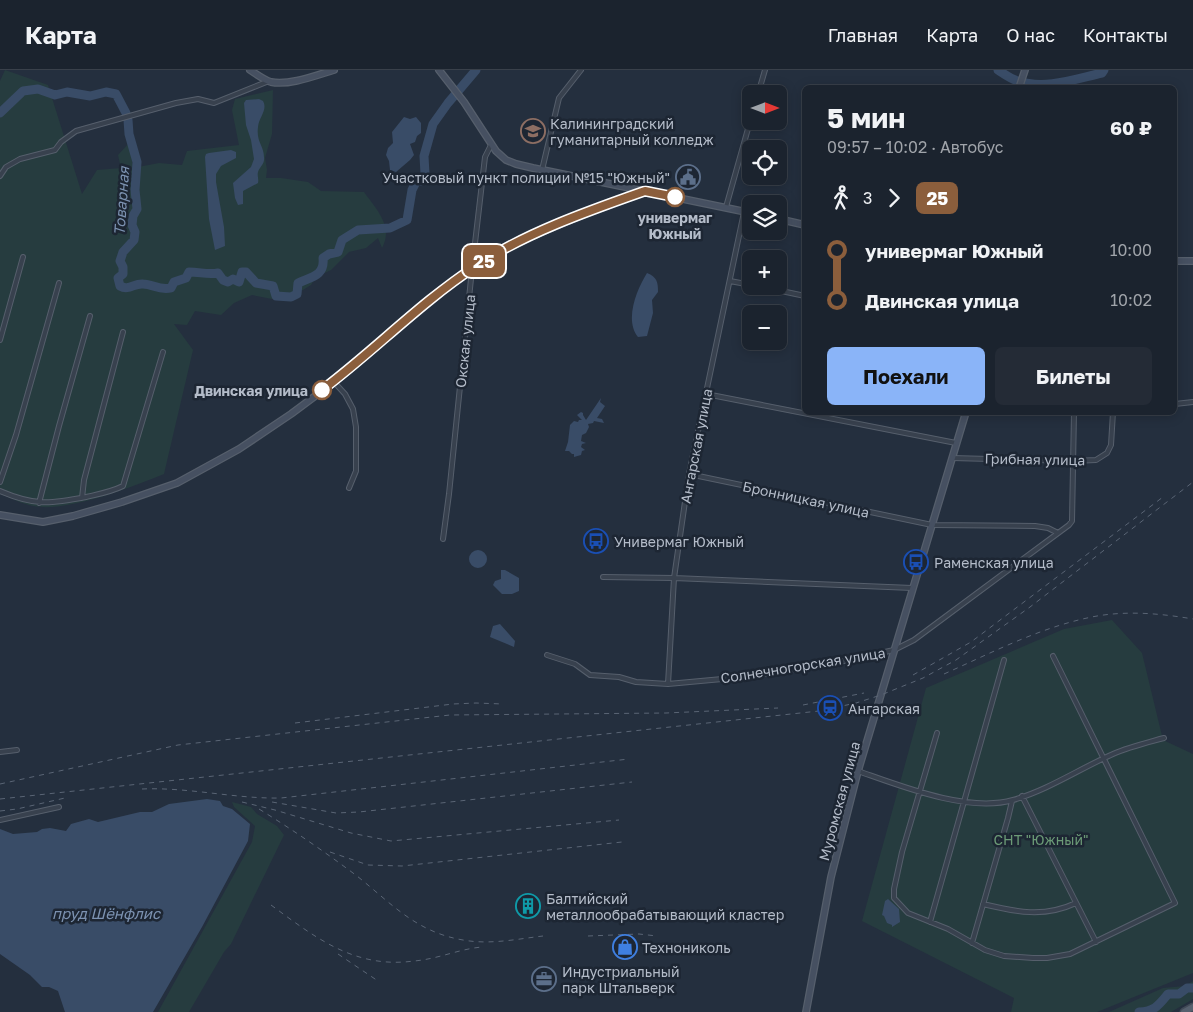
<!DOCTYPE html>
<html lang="ru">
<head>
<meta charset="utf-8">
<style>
  body { margin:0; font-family:"Golos Text",sans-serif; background:#242b36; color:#f1f3f6; height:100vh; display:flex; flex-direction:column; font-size:19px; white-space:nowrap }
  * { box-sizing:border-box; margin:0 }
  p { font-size:16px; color:#a0a4aa }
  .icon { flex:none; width:28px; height:28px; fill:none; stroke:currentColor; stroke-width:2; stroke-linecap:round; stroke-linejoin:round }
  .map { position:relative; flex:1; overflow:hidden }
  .panel { position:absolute; left:802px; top:15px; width:375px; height:330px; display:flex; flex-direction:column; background:#1b232e; border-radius:8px; box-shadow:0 2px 12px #0003,0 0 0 1px #39404a }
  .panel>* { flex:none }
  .badge { padding:0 10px; border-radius:8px; font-size:18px; line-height:32px }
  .needle { width:32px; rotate:90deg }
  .fabs { position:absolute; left:742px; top:15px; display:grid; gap:10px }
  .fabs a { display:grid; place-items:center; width:45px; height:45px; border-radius:8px; background:#1b232e; box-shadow:0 2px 12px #0003,0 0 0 1px #39404a; font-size:25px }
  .map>.badge { position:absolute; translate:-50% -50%; box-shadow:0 0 0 2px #fff }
  .legs { display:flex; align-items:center; gap:8px; height:55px; padding:0 25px; font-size:16px }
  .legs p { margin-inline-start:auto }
  .summary { display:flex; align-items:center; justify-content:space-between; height:85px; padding:0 25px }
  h1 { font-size:28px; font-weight:700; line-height:38px }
  .primary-button { display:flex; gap:10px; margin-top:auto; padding:10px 25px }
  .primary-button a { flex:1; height:58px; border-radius:8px; background:#8ab4f8; color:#111; font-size:20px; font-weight:700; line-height:58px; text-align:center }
  .primary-button a+a { background:#242b36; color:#f1f3f6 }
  ul { padding:0 25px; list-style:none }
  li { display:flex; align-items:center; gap:18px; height:50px; font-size:19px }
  li i { display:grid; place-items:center; width:8px; height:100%; margin:0 6px; background:currentColor }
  li i::after { content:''; width:12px; height:12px; margin:-6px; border:4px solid; border-radius:50%; background:#1b232e }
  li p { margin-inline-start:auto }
  li:first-child i { background:linear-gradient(#0000 50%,currentColor 0) }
  li:last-child i { background:linear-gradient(currentColor 50%,#0000 0) }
  header { display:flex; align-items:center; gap:30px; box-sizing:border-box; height:70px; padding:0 25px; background:#1b232e; border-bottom:1px solid #39404a }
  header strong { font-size:24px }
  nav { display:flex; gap:28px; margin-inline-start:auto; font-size:18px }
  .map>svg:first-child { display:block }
</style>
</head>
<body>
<header>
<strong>Карта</strong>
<nav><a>Главная</a><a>Карта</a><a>О нас</a><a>Контакты</a></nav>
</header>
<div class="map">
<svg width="1193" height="942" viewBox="0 0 1193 942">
  <rect width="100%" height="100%" fill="#242f3e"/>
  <!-- green -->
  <path fill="#263c3f" d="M5 0 48 15 82 124 97 100 121 98 118 85 130 72 133 98 159 93 182 95 187 81 239 75 232 40 235 29 273 20 272 64 265 88 267 100 266 108H281L308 112 321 121 364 122C376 139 394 156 382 178L378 168 366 178 349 182 331 200 316 207 311 215 303 220 291 225 272 229 252 225 234 233 221 245 195 241 187 255 174 254 193 280 164 404C132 417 66 443 33 436 22 434 11 428 0 424V11Z
    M1112 550 1142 583 1163 670 1193 684V903L1097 942H1011L1014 928 862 851 926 618 1064 559Z
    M232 732 251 737 257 744 277 756 284 765 231 874 224 882 189 942H158L252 772 255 756 234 737Z
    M1193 911V929L1171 942H1109L1163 918 1185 916Z"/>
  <!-- water -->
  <path fill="#394c67" d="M259 29 263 31C268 40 259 47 258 57 256 72 264 76 264 87 265 94 260 96 258 102 257 105 259 110 258 113L243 121V134L238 135 235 128 233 113 251 97 254 89 251 70 246 55 244 33 246 30Z
    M404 47 410 49 416 47 421 53V63L417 66 415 72 410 74 414 85 410 90 396 102 390 100 389 91 386 85 388 78 393 73 392 62Z
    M231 80 236 82V88L221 96 216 104V112L224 157 225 176 215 180 209 149 205 87 206 84 209 83Z
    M647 203C657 207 658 212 658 222L652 230 653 243 647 266 638 267C624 250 637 219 647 203Z
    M601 328 600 332 605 336 597 348 602 349 604 353 594 351 593 353 588 354 589 357 586 363 582 365 581 371 586 373 582 374 581 377 585 380 582 381 581 385 574 387V384H572L569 381H565L568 372 570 355 574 351 578 352 579 350H582L577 345 581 342 583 343V345L586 350Z
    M469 489a9 9 0 1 1 18 0a9 9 0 1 1-18 0Z
    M501 500H505L519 508V521L512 524H502L493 515 495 511 501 509Z
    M500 554 515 571 514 577 490 567 493 556Z
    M207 729 220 731 223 736 232 739 250 754 248 771 202 857 153 942H65L58 921 49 917H42L30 905 0 884V759L13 764 37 762 42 759 50 758 66 761 71 754 89 749 98 752 140 742H152L169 734Z
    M888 829 899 839 900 852 892 857V855L887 853 884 846 882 845 885 831Z"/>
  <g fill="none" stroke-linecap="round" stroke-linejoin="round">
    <!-- river -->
    <path stroke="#394c67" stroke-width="9" d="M998 0C1004 4 1011 9 1018 11 1045 20 1075 9 1102 3L1104 0
      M0 43 23 21 38 19 55 25 67 22 90 26 106 22 116 24 126 43
      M128 50 129 64 137 92 135 120 137 139 133 146 132 155 135 162 134 170 123 182 120 191 123 197V204L118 208 120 216C129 221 134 213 143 214 153 214 159 221 171 218L174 212 186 208 189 202C200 202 208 205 218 203L223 210 228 212 233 209 239 212 242 202H246L256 213 273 216 276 226 291 227 297 224 298 213C311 207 325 206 323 188L329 184 338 182 342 170 358 160 390 158 407 150 412 120 417 110 421 111 425 104 424 86 433 54 448 33 476 0
      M1139 942C1155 941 1158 936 1168 924H1179L1187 918H1193"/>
    <defs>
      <path id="street" d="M758 24 765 0
        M542 100 559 28 581 0
        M0 106 6 97 20 89 55 80 61 72 76 61 176 33 198 29 214 33 269 11
        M726 137 751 48
        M730 211 751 215
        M758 216 805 226
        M0 270 23 187
        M334 312 345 324 353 339 356 357V401L349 418
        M706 324 956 373
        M1175 334 1193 332
        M952 388 1073 391 1096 390 1107 383 1111 375 1113 342
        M689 404 932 455 1035 456 1048 458 1058 463
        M0 412 16 365 59 213
        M0 421C35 436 50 434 86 427 99 424 111 422 123 416L163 282
        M82 428 84 410 123 262
        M39 433 59 356 90 246
        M443 469 449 424 472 199 485 87 491 75
        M603 507 674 508 912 518
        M547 585 575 594 590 605 619 607 636 612 668 614 744 607 839 592 894 580 914 570 1069 455 1072 451 1074 342
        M668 614 674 508 689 404 744 142
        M937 663 902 782 894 819V828L908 843 948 859 985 880 1004 886 1033 888H1047L1070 884 1175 833 1053 586
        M0 682 17 680
        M858 701C901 716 968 743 1013 730 1048 720 1079 699 1113 684 1129 677 1146 673 1164 668
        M1022 726 1096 872
        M0 750 59 737
        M983 834C1016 842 1044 848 1076 833
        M930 852 1004 590
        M972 873 1008 748 1012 731"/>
      <path id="secondary" d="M250 0C256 4 264 10 271 12 289 16 317 5 334 0
        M439 0 464 32 496 81 506 90 516 94 533 98 751 143
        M1019 18 1025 0
        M779 149 805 155
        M1175 191H1193
        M0 445 43 452 73 446 122 432 177 413 239 379 291 344 334 312 424 235 476 195 523 170 577 147 645 121
        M806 942 831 807 858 701 966 342"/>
      <path id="primary" d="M1184 942 1193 937"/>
    </defs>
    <!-- street casing -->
    <use href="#street" stroke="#565f6c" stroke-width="6"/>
    <!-- secondary casing -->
    <use href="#secondary" stroke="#565f6c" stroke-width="8"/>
    <!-- primary casing -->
    <use href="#primary" stroke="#414a57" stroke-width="9"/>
    <!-- street -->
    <use href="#street" stroke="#38414e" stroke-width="4"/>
    <!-- secondary -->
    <use href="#secondary" stroke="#465061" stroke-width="5.5"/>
    <!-- primary -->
    <use href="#primary" stroke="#56606e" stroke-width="6"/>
    <!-- rail -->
    <path stroke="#5a6575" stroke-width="1" stroke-dasharray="5 5" stroke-linecap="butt" d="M944 604C991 583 1037 559 1087 548 1122 540 1158 543 1193 549
      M913 605 971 572 1163 427
      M803 635 864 623
      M295 653 453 634 476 633 503 634
      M0 714 178 675 450 645 666 643 778 638
      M142 719C189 717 235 729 281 728L629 689
      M0 729 819 641 856 633 881 625 923 608 956 590 1030 537 1193 412
      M242 732 275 740 351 763 391 771 619 750
      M272 732 336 743 359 742 632 712
      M259 739C293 760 325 782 357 806 392 834 416 862 463 870 490 875 517 869 543 866
      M0 741 17 739 65 728
      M330 782 368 795 402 796 622 772
      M271 835C316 868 355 899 414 891 438 889 459 879 482 877
      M588 866 639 864 657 866
      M338 884 378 911"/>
  </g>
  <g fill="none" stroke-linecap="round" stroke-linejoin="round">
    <defs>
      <path id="line-1" d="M322 320C375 280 421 232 476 196 523 164 588 141 642 122L645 121 675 127"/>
    </defs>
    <!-- line-1 casing -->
    <use href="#line-1" stroke="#fff" stroke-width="11"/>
    <!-- line-1 -->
    <use href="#line-1" stroke="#8b5e3c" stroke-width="8"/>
  </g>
  <!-- icons -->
  <defs>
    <symbol id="university-ring" viewBox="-11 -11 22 22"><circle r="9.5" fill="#1d2633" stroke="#8d6e63" stroke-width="1.5"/><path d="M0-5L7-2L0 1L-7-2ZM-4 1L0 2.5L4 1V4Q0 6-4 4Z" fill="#8d6e63"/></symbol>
    <symbol id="civic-ring" viewBox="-11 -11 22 22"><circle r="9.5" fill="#1d2633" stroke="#5c6f8a" stroke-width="1.5"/><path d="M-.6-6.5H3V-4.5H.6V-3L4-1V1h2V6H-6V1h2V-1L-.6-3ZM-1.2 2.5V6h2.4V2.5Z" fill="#5c6f8a"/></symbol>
    <symbol id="bus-ring" viewBox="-11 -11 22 22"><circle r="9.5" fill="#1d2633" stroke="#1a4fb4" stroke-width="1.5"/><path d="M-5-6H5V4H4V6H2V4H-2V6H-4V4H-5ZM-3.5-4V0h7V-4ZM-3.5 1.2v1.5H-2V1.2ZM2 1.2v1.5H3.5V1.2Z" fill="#1a4fb4"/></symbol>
    <symbol id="station-ring" viewBox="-11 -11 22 22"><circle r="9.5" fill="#1d2633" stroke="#1a4fb4" stroke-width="1.5"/><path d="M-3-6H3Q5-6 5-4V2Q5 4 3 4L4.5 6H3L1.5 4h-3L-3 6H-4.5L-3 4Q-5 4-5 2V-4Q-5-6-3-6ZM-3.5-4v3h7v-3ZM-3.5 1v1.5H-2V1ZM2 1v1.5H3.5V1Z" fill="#1a4fb4"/></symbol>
    <symbol id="building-ring" viewBox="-11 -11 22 22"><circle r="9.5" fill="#1d2633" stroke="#0f9aa8" stroke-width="1.5"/><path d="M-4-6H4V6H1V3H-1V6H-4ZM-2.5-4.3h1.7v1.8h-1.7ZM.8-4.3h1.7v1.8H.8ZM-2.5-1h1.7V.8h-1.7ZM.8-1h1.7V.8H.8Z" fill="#0f9aa8"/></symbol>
    <symbol id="shop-ring" viewBox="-11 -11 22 22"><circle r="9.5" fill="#1d2633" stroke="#3f7fe0" stroke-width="1.5"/><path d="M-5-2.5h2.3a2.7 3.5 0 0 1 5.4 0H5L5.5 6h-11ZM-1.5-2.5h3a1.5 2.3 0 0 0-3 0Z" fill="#3f7fe0"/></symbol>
    <symbol id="office-ring" viewBox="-11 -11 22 22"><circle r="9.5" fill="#1d2633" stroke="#5c6f8a" stroke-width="1.5"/><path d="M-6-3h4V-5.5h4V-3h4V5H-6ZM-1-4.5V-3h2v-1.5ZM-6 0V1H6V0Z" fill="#5c6f8a"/></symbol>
  </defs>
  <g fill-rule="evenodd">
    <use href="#university-ring" x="519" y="47" width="28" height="28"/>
    <use href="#civic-ring" x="674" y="93" width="28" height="28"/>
    <use href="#bus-ring" x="582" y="457" width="28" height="28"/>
    <use href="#bus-ring" x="902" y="478" width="28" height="28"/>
    <use href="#station-ring" x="816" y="624" width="28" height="28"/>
    <use href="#building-ring" x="514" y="822" width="28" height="28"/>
    <use href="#shop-ring" x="611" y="863" width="28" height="28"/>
    <use href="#office-ring" x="530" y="895" width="28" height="28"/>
  </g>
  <!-- markers -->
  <g fill="#fff" stroke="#8b5e3c" stroke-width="2.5">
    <circle cx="675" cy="127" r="9"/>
    <circle cx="322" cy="320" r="9"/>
  </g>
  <g text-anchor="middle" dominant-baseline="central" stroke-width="5" stroke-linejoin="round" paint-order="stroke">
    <!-- poi labels -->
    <g font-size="14" fill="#b4bcc9" stroke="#1d2633" text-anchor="start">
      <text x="550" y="53">Калининградский<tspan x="550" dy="16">гуманитарный колледж</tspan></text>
      <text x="670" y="107" text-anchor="end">Участковый пункт полиции №15 "Южный"</text>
      <text x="614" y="471">Универмаг Южный</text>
      <text x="934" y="492">Раменская улица</text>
      <text x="848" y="638">Ангарская</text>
      <text x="546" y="828">Балтийский<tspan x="546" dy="16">металлообрабатывающий кластер</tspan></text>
      <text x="642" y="877">Технониколь</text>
      <text x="562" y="901">Индустриальный<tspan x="562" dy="16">парк Штальверк</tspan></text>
    </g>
    <!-- stop labels -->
    <g font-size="14" font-weight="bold" fill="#b4bcc9" stroke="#1d2633">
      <text x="675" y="147">универмаг<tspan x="675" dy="16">Южный</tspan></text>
      <text x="308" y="320" text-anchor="end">Двинская улица</text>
    </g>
    <!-- street labels -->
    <g font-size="14" fill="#b4bcc9" stroke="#1d2633">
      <text transform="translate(465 271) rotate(-84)">Окская улица</text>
      <text transform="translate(696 376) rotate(-79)">Ангарская улица</text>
      <text transform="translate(1035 389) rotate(1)">Грибная улица</text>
      <text transform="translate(806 429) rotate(12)">Бронницкая улица</text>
      <text transform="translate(803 595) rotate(-9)">Солнечногорская улица</text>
      <text transform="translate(839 731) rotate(-75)">Муромская улица</text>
    </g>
    <!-- park labels -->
    <g font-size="14" fill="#6b9a76" stroke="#1d2633">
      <text x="1041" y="769">СНТ "Южный"</text>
    </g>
    <!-- water labels -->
    <g font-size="15" font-style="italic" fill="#7c92b1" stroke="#1d2633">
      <text transform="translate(121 131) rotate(-86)">Товарная</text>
      <text x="106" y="843">пруд Шёнфлис</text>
    </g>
  </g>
</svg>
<div class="fabs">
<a><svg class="needle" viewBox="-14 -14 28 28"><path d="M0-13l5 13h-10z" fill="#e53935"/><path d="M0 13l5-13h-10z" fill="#a0a4aa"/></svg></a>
<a><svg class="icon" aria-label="locate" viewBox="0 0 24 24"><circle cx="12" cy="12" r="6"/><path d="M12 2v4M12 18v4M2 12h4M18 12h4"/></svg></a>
<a><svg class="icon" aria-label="layers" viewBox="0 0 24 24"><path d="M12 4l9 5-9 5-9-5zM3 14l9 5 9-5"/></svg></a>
<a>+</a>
<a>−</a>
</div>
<b class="badge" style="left:484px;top:191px;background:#8b5e3c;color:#fff">25</b>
<section class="panel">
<div class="summary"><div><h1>5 мин</h1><p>09:57 – 10:02 · Автобус</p></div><b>60 ₽</b></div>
<div class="legs"><svg class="icon" aria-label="walk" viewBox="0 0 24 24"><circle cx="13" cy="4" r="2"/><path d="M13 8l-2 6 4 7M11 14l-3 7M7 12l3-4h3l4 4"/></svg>3<svg class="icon" aria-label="forward" viewBox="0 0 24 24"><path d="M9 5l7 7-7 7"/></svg><b class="badge" style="background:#8b5e3c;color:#fff">25</b></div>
<ul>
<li><i style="color:#8b5e3c"></i><b>универмаг Южный</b><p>10:00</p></li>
<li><i style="color:#8b5e3c"></i><b>Двинская улица</b><p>10:02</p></li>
</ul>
<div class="primary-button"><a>Поехали</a><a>Билеты</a></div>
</section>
</div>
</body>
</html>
